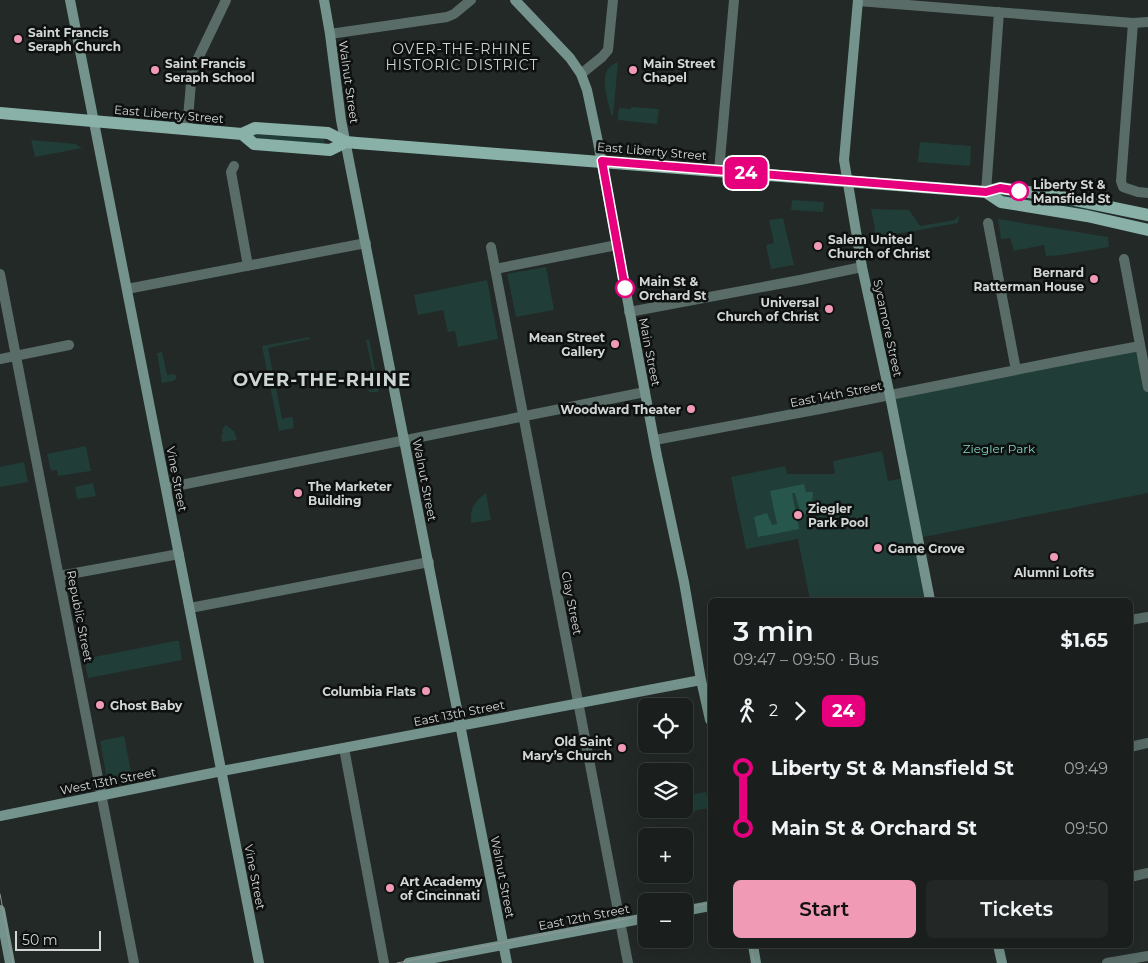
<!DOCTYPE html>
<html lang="en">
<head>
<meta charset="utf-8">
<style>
  body { margin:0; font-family:Montserrat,sans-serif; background:#232726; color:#f1f3f6; height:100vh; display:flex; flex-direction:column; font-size:19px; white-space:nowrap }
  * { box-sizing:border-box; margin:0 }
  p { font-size:16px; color:#9fa2a4 }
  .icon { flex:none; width:28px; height:28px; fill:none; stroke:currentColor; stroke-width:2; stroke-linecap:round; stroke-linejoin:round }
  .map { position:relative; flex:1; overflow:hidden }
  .panel { position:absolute; left:708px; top:598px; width:425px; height:350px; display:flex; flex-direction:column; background:#1a1f1d; border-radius:8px; box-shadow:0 5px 20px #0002,0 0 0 1px #383d3b }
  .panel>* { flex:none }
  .badge { padding:0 10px; border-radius:8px; font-size:18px; line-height:32px }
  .buttons { position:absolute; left:638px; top:698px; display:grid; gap:10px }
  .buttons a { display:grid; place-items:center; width:55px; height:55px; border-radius:8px; background:#1a1f1d; box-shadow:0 5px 20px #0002,0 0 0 1px #383d3b; font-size:25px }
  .scale { position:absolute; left:15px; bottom:12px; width:86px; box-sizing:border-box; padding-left:5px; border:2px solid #d2d7d6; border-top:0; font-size:14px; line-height:18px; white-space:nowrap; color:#d2d7d6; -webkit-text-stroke:4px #0e1110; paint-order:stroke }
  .map>.badge { position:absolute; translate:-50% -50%; box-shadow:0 0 0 2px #fff }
  .legs { display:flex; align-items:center; gap:8px; height:55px; padding:0 25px; font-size:16px }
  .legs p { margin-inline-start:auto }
  .summary { display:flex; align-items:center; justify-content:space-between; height:85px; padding:0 25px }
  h1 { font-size:28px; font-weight:600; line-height:38px }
  .button { display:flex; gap:10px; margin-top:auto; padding:10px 25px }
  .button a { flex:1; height:58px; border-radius:8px; background:#f09ab5; color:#111; font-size:20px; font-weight:600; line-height:58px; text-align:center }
  .button a+a { background:#232726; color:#f1f3f6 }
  ul { padding:0 25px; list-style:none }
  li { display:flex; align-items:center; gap:18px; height:60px; font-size:19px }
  li i { display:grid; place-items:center; width:8px; height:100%; margin:0 6px; background:currentColor }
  li i::after { content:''; width:12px; height:12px; margin:-6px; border:4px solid; border-radius:50%; background:#1a1f1d }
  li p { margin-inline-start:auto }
  li:first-child i { background:linear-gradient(#0000 50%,currentColor 0) }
  li:last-child i { background:linear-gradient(currentColor 50%,#0000 0) }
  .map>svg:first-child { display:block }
</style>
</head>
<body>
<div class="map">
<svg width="1148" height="963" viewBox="0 0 1148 963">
  <rect width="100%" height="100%" fill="#222927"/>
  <!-- green -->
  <path fill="#213d37" d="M618 62 613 116 611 115C609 105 602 83 606 73 607 68 613 64 618 62Z
    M631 107 659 109 657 124 618 120 619 108 631 109Z
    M252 134 324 139V144L254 138Z
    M31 140 75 144 82 148 35 157Z
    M920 142 971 146 970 166 918 162Z
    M1001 192 1048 198 1107 212 1108 213 1001 196 1000 195Z
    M792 200 824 202 823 212 791 210Z
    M871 209 909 210 920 226 955 220 959 215 958 223 875 238V228Z
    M783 218 794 265 771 269 766 245 774 243 769 220Z
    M998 219 1108 237 1109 247 1061 255 1046 256 1044 245 1014 251 1010 238 1001 239Z
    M546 267 554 310 516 317 507 274Z
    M487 280 498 339 458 347 455 331 448 332 443 310 418 315 414 295Z
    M310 337V339L268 348 282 419 291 417 293 418 294 428 279 431 262 346Z
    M369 339 379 391 377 392H369L368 390 376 388 366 340Z
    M1140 346 1148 387V493L918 538 930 600H810L798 539 746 549 731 477 785 466 787 474H835L833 461 882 451 888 481 905 478 890 396Z
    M162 352 167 375 174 374 176 376V379L173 381 162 383 157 353Z
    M226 425 234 431 237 440 222 442 221 435 223 434 222 430Z
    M86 446 91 471 58 476 57 470 51 471 47 454Z
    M24 462 28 482 0 487V467Z
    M93 483 96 496 77 499 75 487Z
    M486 493 491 520 471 523C470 508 474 502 486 493Z
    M175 641H179L182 660 88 678 84 659Z
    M124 736 132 776 109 781 107 779 100 741Z
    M706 792 709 808 678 814 677 809H684V796Z"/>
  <!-- water -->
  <path fill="#27564d" d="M804 484 806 492H813L811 513 801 515 795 493H792L799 529 758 537 754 517 767 513 772 525 777 524 770 491Z"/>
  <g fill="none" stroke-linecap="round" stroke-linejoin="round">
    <!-- street -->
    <path stroke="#596c68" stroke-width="10" d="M858 1 1133 23 1148 22
      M1133 23 1121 181 1123 187 1138 192 1148 193
      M330 34 447 17 454 14 471 0
      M581 74 602 57 608 50 613 0
      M187 130 192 71 226 0
      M234 166 231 172 248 266
      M719 171 734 0
      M986 192 999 12
      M988 223 1016 370
      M491 247 628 963
      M1124 259 1148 387
      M495 269 617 245
      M0 274 134 963
      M127 289 366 243
      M629 312 800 280 862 267
      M0 359 69 345
      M655 440 825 408 1081 357 1140 346
      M166 488 645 392
      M59 576 179 554
      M190 608 429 562
      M1130 620 1148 617
      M1130 747 1148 743
      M344 748 384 963
      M1130 877 1148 873
      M1107 963 1148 956"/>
    <!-- secondary -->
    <path stroke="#74938c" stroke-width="10" d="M70 0 259 963
      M324 0 330 34 341 120 507 963
      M515 0 570 58 581 74 587 90 598 142 605 181 657 456 684 582 701 680 710 720
      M858 0 844 160 862 267 890 396 930 600
      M0 816 222 771 701 680
      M0 910 10 963
      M684 911 710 906
      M753 945 756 963
      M998 945 1002 963
      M408 963 646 918"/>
    <!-- primary -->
    <path stroke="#89b1a8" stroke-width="12" d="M0 113 242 134 255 128 328 133 346 142 357 143 986 192 1000 188 1056 196 1148 215
      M242 134 254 144 330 150 346 142
      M986 192 1001 202 1087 216 1148 230"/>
    <!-- tram -->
    <path stroke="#919795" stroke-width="1" d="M0 894 13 963
      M684 908 710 903
      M751 945 754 963
      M397 963 646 915"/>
  </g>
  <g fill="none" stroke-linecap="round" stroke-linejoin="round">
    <defs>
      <path id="line-1" d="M625 288 602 161 986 192 1000 188 1019 191"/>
    </defs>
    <!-- line-1 casing -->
    <use href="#line-1" stroke="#fff" stroke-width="11"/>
    <!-- line-1 -->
    <use href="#line-1" stroke="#e6007e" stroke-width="8"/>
  </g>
  <!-- markers -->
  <g fill="#f09ab5" stroke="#0e1110" stroke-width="2">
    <circle cx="18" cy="39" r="5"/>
    <circle cx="155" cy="70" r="5"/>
    <circle cx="633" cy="70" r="5"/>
    <circle cx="818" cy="246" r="5"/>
    <circle cx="1094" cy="279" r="5"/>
    <circle cx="829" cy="309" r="5"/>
    <circle cx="615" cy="344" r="5"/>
    <circle cx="691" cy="409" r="5"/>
    <circle cx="298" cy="493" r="5"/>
    <circle cx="798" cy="515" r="5"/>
    <circle cx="878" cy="548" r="5"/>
    <circle cx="1054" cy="557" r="5"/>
    <circle cx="426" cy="691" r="5"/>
    <circle cx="100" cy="705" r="5"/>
    <circle cx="622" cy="748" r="5"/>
    <circle cx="390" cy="888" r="5"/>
  </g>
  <g fill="#fff" stroke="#e6007e" stroke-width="2.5">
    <circle cx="1019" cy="191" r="9"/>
    <circle cx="625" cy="288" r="9"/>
  </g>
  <g text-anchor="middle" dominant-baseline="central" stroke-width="5" stroke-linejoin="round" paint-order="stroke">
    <!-- poi labels -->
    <g font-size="12" font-weight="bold" fill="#d2d7d6" stroke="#0e1110" text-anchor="start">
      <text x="28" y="32">Saint Francis<tspan x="28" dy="14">Seraph Church</tspan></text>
      <text x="165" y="63">Saint Francis<tspan x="165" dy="14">Seraph School</tspan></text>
      <text x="643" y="63">Main Street<tspan x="643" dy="14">Chapel</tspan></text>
      <text x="828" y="239">Salem United<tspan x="828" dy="14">Church of Christ</tspan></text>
      <text x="1084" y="272" text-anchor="end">Bernard<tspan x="1084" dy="14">Ratterman House</tspan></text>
      <text x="819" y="302" text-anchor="end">Universal<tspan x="819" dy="14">Church of Christ</tspan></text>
      <text x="605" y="337" text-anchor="end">Mean Street<tspan x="605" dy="14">Gallery</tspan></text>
      <text x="681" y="409" text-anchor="end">Woodward Theater</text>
      <text x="308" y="486">The Marketer<tspan x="308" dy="14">Building</tspan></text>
      <text x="808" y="508">Ziegler<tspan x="808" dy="14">Park Pool</tspan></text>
      <text x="888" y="548">Game Grove</text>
      <text x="1054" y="572" text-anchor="middle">Alumni Lofts</text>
      <text x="416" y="691" text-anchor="end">Columbia Flats</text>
      <text x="110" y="705">Ghost Baby</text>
      <text x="612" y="741" text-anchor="end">Old Saint<tspan x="612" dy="14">Mary’s Church</tspan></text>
      <text x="400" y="881">Art Academy<tspan x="400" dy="14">of Cincinnati</tspan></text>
    </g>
    <!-- street labels -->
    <g font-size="12" fill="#d2d7d6" stroke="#0e1110">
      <text transform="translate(349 82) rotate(82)">Walnut Street</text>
      <text transform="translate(169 114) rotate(5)">East Liberty Street</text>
      <text transform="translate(652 151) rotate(5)">East Liberty Street</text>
      <text transform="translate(888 328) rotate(78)">Sycamore Street</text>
      <text transform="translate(650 352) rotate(79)">Main Street</text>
      <text transform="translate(836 394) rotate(-11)">East 14th Street</text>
      <text transform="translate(177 479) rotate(79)">Vine Street</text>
      <text transform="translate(425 480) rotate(79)">Walnut Street</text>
      <text transform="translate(572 603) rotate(79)">Clay Street</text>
      <text transform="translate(80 616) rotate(79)">Republic Street</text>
      <text transform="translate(459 713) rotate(-11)">East 13th Street</text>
      <text transform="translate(108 781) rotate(-11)">West 13th Street</text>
      <text transform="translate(255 877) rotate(79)">Vine Street</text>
      <text transform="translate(503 877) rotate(79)">Walnut Street</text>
      <text transform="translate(584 917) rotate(-11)">East 12th Street</text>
    </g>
    <!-- stop labels -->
    <g font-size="12" font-weight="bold" fill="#d2d7d6" stroke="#0e1110" text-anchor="start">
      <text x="1033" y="184">Liberty St &amp;<tspan x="1033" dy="14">Mansfield St</tspan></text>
      <text x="639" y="281">Main St &amp;<tspan x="639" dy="14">Orchard St</tspan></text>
    </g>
    <!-- park labels -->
    <g font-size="12" fill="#82d3c3" stroke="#0e1110">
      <text x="999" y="448">Ziegler Park</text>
    </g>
    <!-- neighbourhood labels -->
    <g font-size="14" letter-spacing="1" fill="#ccd5d3" stroke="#0e1110">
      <text x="462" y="49">OVER-THE-RHINE<tspan x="462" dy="16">HISTORIC DISTRICT</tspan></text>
    </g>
    <!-- district labels -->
    <g font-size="18" font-weight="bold" letter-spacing="1" fill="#ccd5d3" stroke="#0e1110">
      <text x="322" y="380">OVER-THE-RHINE</text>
    </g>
  </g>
</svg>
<div class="buttons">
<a><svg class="icon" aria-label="locate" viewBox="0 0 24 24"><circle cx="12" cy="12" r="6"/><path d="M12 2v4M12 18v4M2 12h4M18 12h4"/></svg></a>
<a><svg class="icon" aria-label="layers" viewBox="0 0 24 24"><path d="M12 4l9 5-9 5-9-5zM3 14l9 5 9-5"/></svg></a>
<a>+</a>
<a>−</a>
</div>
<div class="scale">50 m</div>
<b class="badge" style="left:746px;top:173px;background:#e6007e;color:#fff">24</b>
<section class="panel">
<div class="summary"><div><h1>3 min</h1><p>09:47 – 09:50 · Bus</p></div><b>$1.65</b></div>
<div class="legs"><svg class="icon" aria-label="walk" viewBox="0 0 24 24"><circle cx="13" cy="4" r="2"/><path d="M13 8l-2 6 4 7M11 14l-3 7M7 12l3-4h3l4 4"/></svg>2<svg class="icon" aria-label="forward" viewBox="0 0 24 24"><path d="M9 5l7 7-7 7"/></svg><b class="badge" style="background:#e6007e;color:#fff">24</b></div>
<ul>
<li><i style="color:#e6007e"></i><b>Liberty St &amp; Mansfield St</b><p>09:49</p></li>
<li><i style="color:#e6007e"></i><b>Main St &amp; Orchard St</b><p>09:50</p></li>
</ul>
<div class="button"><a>Start</a><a>Tickets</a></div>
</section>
</div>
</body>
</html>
